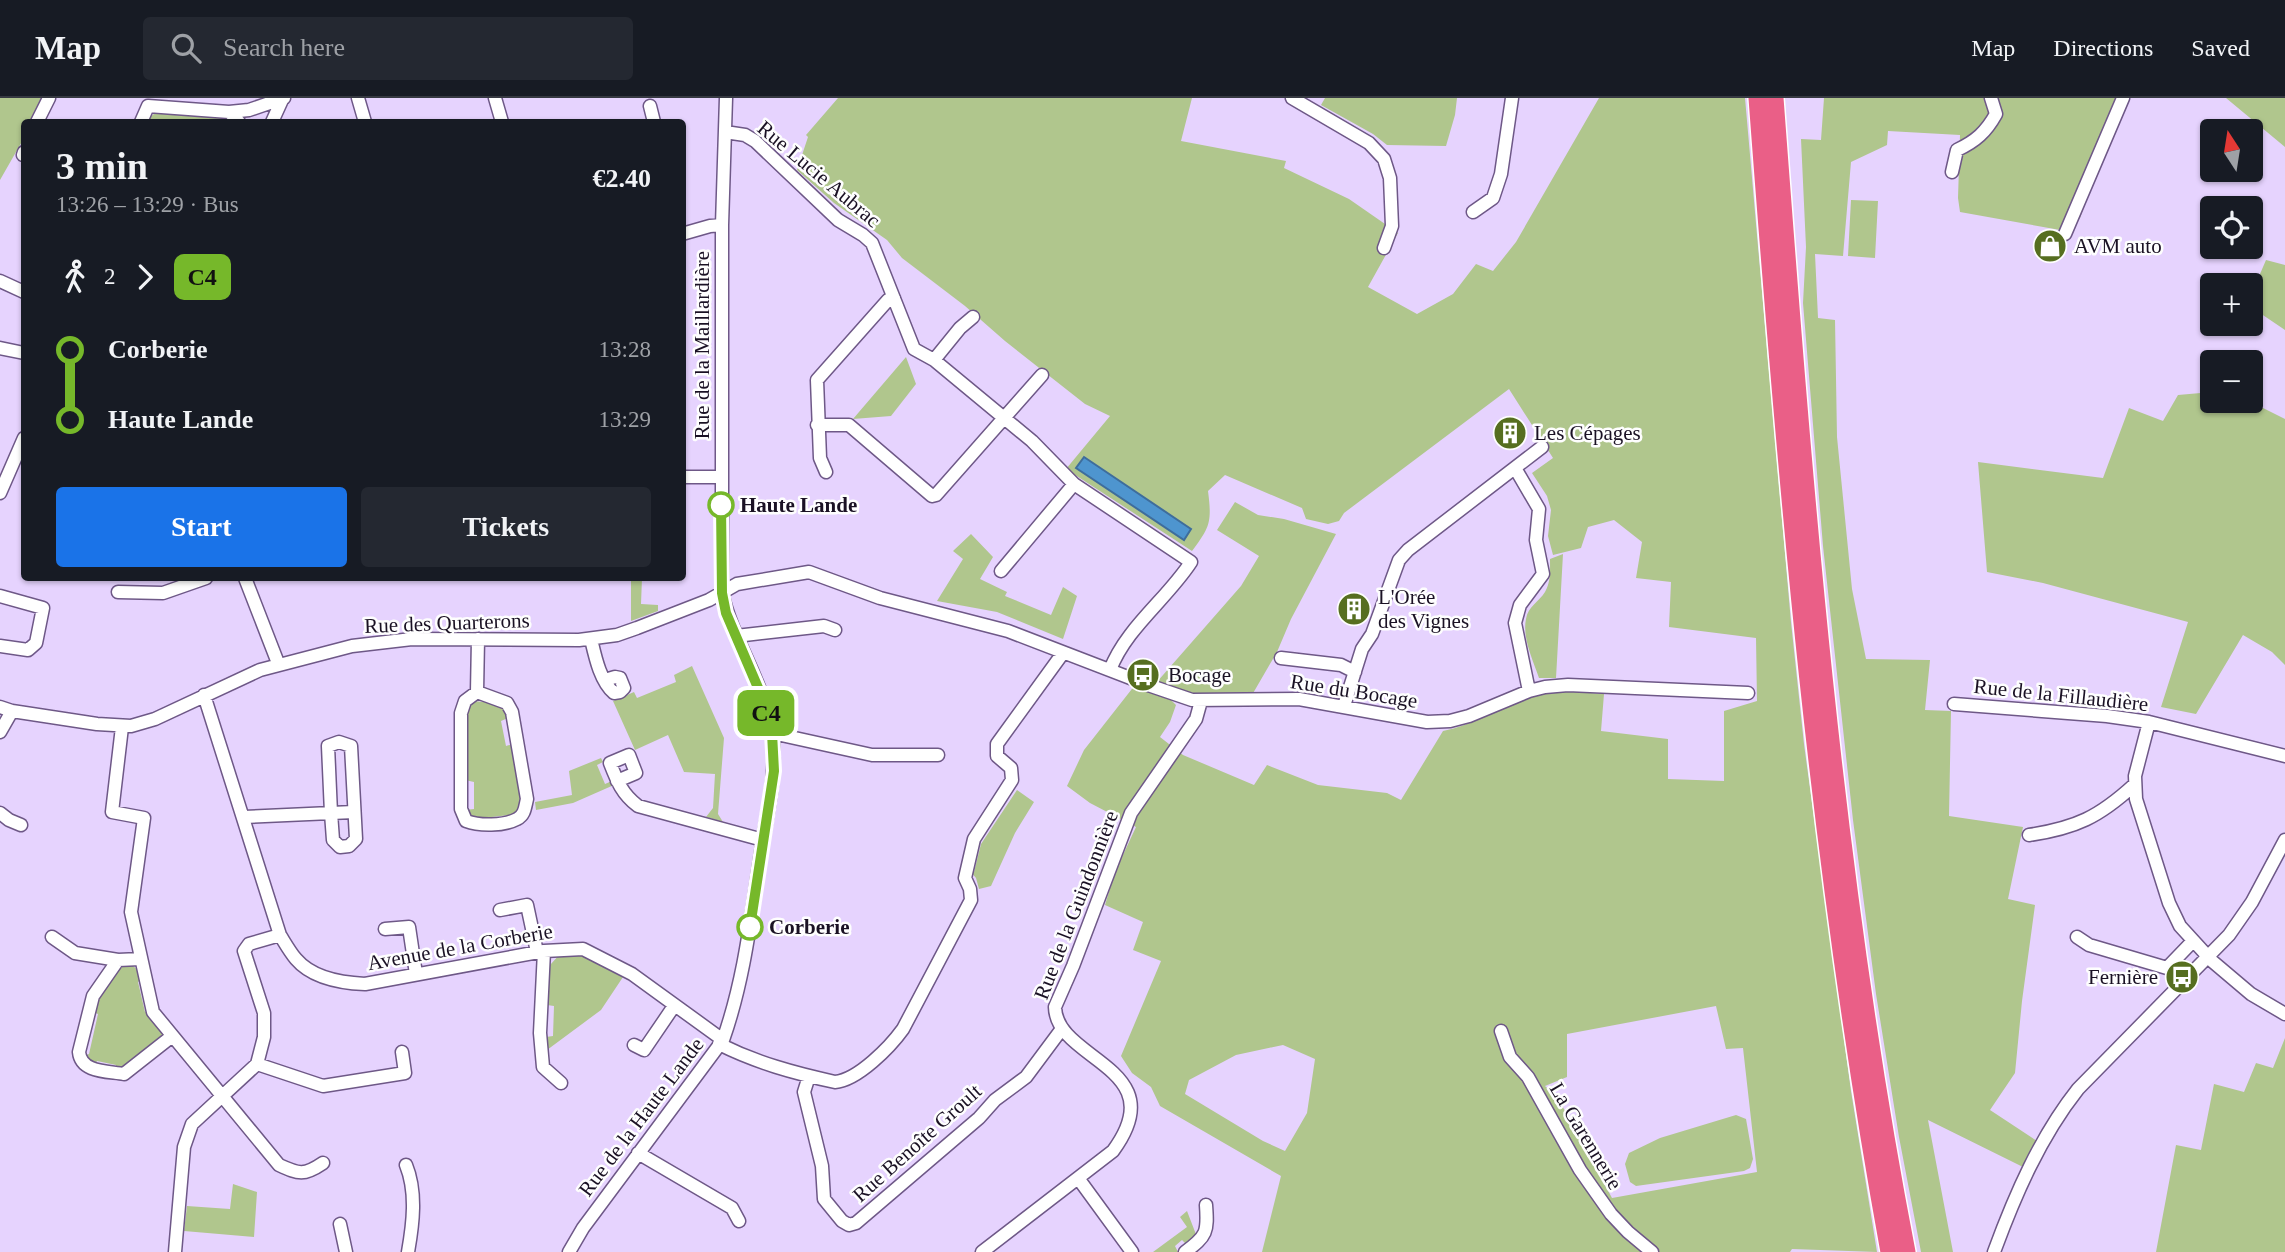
<!DOCTYPE html>
<html lang="en">
<head>
<meta charset="utf-8">
<style>
  body { margin:0; font-family:Georgia,serif; background:#242831; color:#f1f3f6; height:100vh; display:flex; flex-direction:column; font-size:26px; white-space:nowrap }
  * { box-sizing:border-box; margin:0 }
  p { font-size:23px; color:#9ea1a6 }
  .icon { flex:none; width:38px; height:38px; fill:none; stroke:currentColor; stroke-width:2; stroke-linecap:round; stroke-linejoin:round }
  .map { position:relative; flex:1; overflow:hidden }
  .side { position:absolute; left:21px; top:21px; width:665px; height:462px; display:flex; flex-direction:column; background:#171b24; border-radius:7px; box-shadow:0 2px 5px #0004 }
  .side>* { flex:none }
  .badge { padding:0 14px; border-radius:10px; font-size:24px; line-height:46px }
  .needle { width:46px; rotate:348deg }
  .buttons { position:absolute; left:2200px; top:21px; display:grid; gap:14px }
  .buttons a { display:grid; place-items:center; width:63px; height:63px; border-radius:7px; background:#171b24; box-shadow:0 2px 5px #0004; font-size:35px }
  .map>.badge { position:absolute; translate:-50% -50%; box-shadow:0 0 0 4px #fff }
  .legs { display:flex; align-items:center; gap:10px; height:77px; padding:0 35px; font-size:23px }
  .legs p { margin-inline-start:auto }
  .summary { display:flex; align-items:center; justify-content:space-between; height:119px; padding:0 35px }
  h1 { font-size:38px; font-weight:700; line-height:52px }
  .button { display:flex; gap:14px; margin-top:auto; padding:14px 35px }
  .button a { flex:1; height:80px; border-radius:7px; background:#1a73e8; color:#fff; font-size:28px; font-weight:700; line-height:80px; text-align:center }
  .button a+a { background:#242831; color:#f1f3f6 }
  ul { padding:0 35px; list-style:none }
  li { display:flex; align-items:center; gap:24px; height:70px; font-size:26px }
  li i { display:grid; place-items:center; width:10px; height:100%; margin:0 9px; background:currentColor }
  li i::after { content:''; width:18px; height:18px; margin:-9px; border:5px solid; border-radius:50%; background:#171b24 }
  li p { margin-inline-start:auto }
  li:first-child i { background:linear-gradient(#0000 50%,currentColor 0) }
  li:last-child i { background:linear-gradient(currentColor 50%,#0000 0) }
  header { display:flex; align-items:center; gap:42px; box-sizing:border-box; height:98px; padding:0 35px; background:#171b24; border-bottom:2px solid #363941 }
  header strong { font-size:33px }
  nav { display:flex; gap:38px; margin-inline-start:auto; font-size:24px }
  .search { width:490px; height:63px; background:#242831; display:flex; align-items:center; gap:18px; box-sizing:border-box; padding:0 24px; border-radius:7px; color:#9ea1a6; font-size:26px }
  .map>svg:first-child { display:block }
</style>
</head>
<body>
<header>
<strong>Map</strong>
<div class="search"><svg class="icon" aria-label="search" viewBox="0 0 24 24"><circle cx="10" cy="10" r="6"/><path d="M15 15l6 6"/></svg>Search here</div>
<nav><a>Map</a><a>Directions</a><a>Saved</a></nav>
</header>
<div class="map">
<svg width="2285" height="1154" viewBox="0 0 2285 1154">
  <rect width="100%" height="100%" fill="#e6d3fe"/>
  <!-- green -->
  <path fill="#b0c68d" fill-rule="evenodd" d="M0 0H45L33 24H24V40L0 82Z
    M838 0H1192L1181 43 1286 63 1284 70 1349 101 1398 135 1368 189 1417 216 1453 196 1476 166 1493 173 1516 144 1599 0H1745L1791 524 1804 646 1851 993 1877 1154 1792 1151 1790 1154H1262L1281 1078 1160 1008 1151 989 1132 975 1121 958 1161 863 1133 852 1143 824 1105 807 1115 774 1136 729 1090 705 1067 688 1084 652 1135 587 1166 597 1176 607 1170 624 1160 639 1183 657 1254 687 1267 667 1318 687 1387 695 1401 702 1443 633C1480 626 1515 598 1550 594 1567 592 1586 595 1604 596L1601 633 1668 641V681L1724 683V613L1757 603 1756 540 1669 529 1671 484 1636 480 1642 444 1614 422 1588 429 1581 450 1553 457 1548 438 1551 412 1547 398 1532 375 1553 360 1509 291 1344 415 1339 423 1328 426 1306 421 1302 410 1225 377 1208 393C1212 424 1210 429 1192 453L1066 371 1110 318 1085 306 1005 243 965 208 902 160 887 142 834 105 797 72 808 39 806 37ZM1716 908 1726 951 1743 950 1757 1074 1612 1100 1558 1000 1545 988 1567 979V936ZM1283 947 1315 961 1307 1015 1285 1053 1263 1043 1185 996 1189 982 1236 957Z
    M1325 0H1457L1455 17 1446 48 1387 47 1373 36 1321 7Z
    M1824 0H2123L2080 120 2060 132 1960 114 1958 100 1960 37 1888 33 1887 47 1851 64 1843 158 1815 156 1818 220 1835 222 1837 339 1852 491 1866 561 1930 562 1925 612 1951 613 1949 718 2023 729 2008 801 2035 807 2022 903 2015 975 1990 1012 2037 1043 2023 1069 1928 1022 1953 1154H1921L1899 1039 1876 896 1853 722 1823 448 1803 205 1806 149 1801 41 1821 42Z
    M2226 0H2285V49Z
    M170 13 175 17 216 19 222 15 235 24H143L154 16Z
    M1851 102 1878 103 1875 160 1848 158Z
    M2266 162 2285 167V232L2251 209V197Z
    M906 259 916 286 891 318 853 321Z
    M2212 294V303H2249L2285 321V567L2272 554 2243 537 2196 616 2161 609 2188 524 2043 485 1987 474 1978 364 2103 380 2129 310 2163 323 2178 297Z
    M1235 404 1258 417 1284 421 1336 436 1291 521 1277 554 1252 597 1197 598 1156 585 1241 488 1259 458 1217 432Z
    M971 436 993 459 980 481 1007 494 1005 498 1051 517 1063 489 1077 498 1063 541 997 514 937 503 963 461 953 453Z
    M1563 456 1556 580H1539C1533 562 1522 540 1526 521 1528 508 1539 504 1545 494 1551 483 1550 473 1550 461Z
    M631 480H642L641 506 658 507V513L631 523Z
    M692 568 724 640 718 716 723 724 706 719 713 710 715 676 684 674 668 637 635 652 613 603 634 594 637 600 676 584 674 577Z
    M474 603 501 606 508 620 501 623 506 648 513 646 522 705 516 715 511 717 473 721 465 712 474 711V684L465 682V611Z
    M601 660 603 664 597 667 605 686 612 683 614 687 573 705 536 712 535 704 572 697 569 673Z
    M1017 692 1034 704 1015 735 991 788 979 791 976 780 970 773 974 774 981 746Z
    M561 855C585 855 604 865 623 879L601 912 547 952 546 939 553 938 554 908 547 907 550 867Z
    M124 867 133 868 139 873 141 882 138 884 145 914 148 913 164 936 163 941 127 971H116V967L97 963 95 967 84 958 89 956 98 916 93 914C100 895 110 881 124 867Z
    M2285 940V1154H2156L2176 1047 2201 1052 2214 986 2244 994 2256 965 2273 970Z
    M1736 1017 1746 1021 1753 1061 1750 1070 1744 1073 1636 1088 1630 1084 1625 1066 1629 1055 1660 1040Z
    M233 1086 257 1094 254 1139 184 1133 187 1108 230 1111Z
    M1187 1113 1197 1139 1187 1147 1182 1142 1175 1148 1178 1154H1153L1187 1129 1180 1119Z"/>
  <!-- water -->
  <path fill="#4e95cf" stroke="#3e6d9c" stroke-width="2" d="M1084 359 1191 431 1184 442 1076 370Z"/>
  <g fill="none" stroke-linecap="round" stroke-linejoin="round">
    <defs>
      <path id="minor" d="M358 0 365 24
        M495 0 502 24
        M1292 0 1369 45 1384 61 1390 80 1392 128 1384 150
        M650 8 654 24
        M229 14 249 12 284 0
        M37 24 49 0
        M141 24 148 8 229 14 239 24
        M272 24 282 2
        M725 34 745 37 755 43 838 122 863 137 872 145 914 251 934 262 1032 343 1074 386
        M23 57 24 54
        M1952 74 1957 52C1976 43 1986 34 1996 16L1991 0
        M1473 114 1493 100 1501 76 1512 0
        M682 136 710 128 722 127
        M2065 136 2123 0
        M0 183 24 194
        M0 250 24 255
        M934 262 960 230 973 219
        M817 327H849L932 398 936 397 1042 277
        M1515 370 1539 411 1536 442 1543 476 1520 507 1515 525 1529 593
        M826 374 820 360 817 282 888 202 894 200
        M682 379H721
        M0 395 24 340
        M1001 473 1074 386 1191 464C1167 501 1126 530 1110 572
        M245 480 278 565
        M118 494 163 495 206 480
        M0 498 43 510 36 545 28 552 0 548
        M736 538 824 528 835 532
        M591 541C595 558 600 583 614 595L620 594 624 590 620 580 615 579 605 582
        M1281 560 1341 567 1355 574
        M477 594 507 605 512 614 527 701C525 709 525 717 517 721 504 728 479 728 466 723L461 711V615L465 603Z
        M477 594 478 541
        M204 597 280 837C285 845 290 854 296 861 312 880 342 885 365 886L544 853 583 851 632 876 723 942
        M1954 606 2107 618 2149 624 2285 658
        M1344 608 1362 551 1372 536 1399 462 1408 452 1542 349
        M0 609 12 613 0 634
        M12 613 97 626 131 628 155 621 260 572 352 548 412 541 579 542 617 537 637 530 709 502 737 486 809 474 880 500 1008 533 1151 588 1192 602 1299 601 1427 624 1450 623 1469 618 1529 593 1545 589 1568 587 1748 595
        M2149 624 2135 678 2136 701 2169 805 2180 828 2212 863 2251 896 2285 916
        M122 629 112 714 144 720 131 814 153 914 279 1067C299 1076 304 1078 323 1065
        M772 635 872 657H938
        M617 683 636 675 629 657 610 665C617 683 622 696 638 708L763 742
        M0 715 9 722 21 727
        M244 719 331 715 328 648 339 644 351 648 356 741 349 748 340 749 333 742 331 715 354 714
        M2029 737C2076 730 2099 719 2134 687
        M500 812 527 807 537 854
        M385 831 409 829 416 876
        M52 839 75 855 118 862 140 861
        M2077 839 2089 847 2167 870 2193 843
        M544 853 540 935 543 969 561 985
        M118 862 93 898 79 954C81 975 108 973 124 976L171 939
        M1501 933 1510 959 1528 979 1580 1072 1611 1116 1628 1134 1652 1154
        M719 946C757 965 794 975 835 984 858 982 890 949 903 931L971 802 970 791 965 780 974 741 1012 682 1011 670 997 658V646L1063 555
        M634 947 644 952 674 908
        M257 966 323 988 405 975 402 954
        M809 978 804 994 822 1068 824 1101 842 1123 849 1127 856 1125 979 1020 995 1002 1026 979 1061 932
        M638 1055 732 1110 739 1123
        M406 1067C417 1094 413 1126 408 1154
        M1078 1080 1132 1154
        M340 1126 346 1154
        M175 1154 184 1049 192 1026 257 966 264 939V915L244 853 249 846 280 837
        M569 1154 583 1130 723 942C746 877 752 809 763 742 769 707 777 672 772 636 765 586 733 543 722 495V127L726 0
        M982 1154 1113 1053C1175 969 1056 963 1055 909L1073 868 1131 715 1196 621 1201 603
        M1185 1154C1207 1138 1208 1134 1206 1107
        M1994 1154C2015 1097 2040 1039 2078 991L2229 837 2252 804 2285 742"/>
      <path id="highway" d="M1758 0C1787 387 1820 772 1890 1154
        M1774 0C1803 386 1832 774 1906 1154"/>
    </defs>
    <!-- minor casing -->
    <use href="#minor" stroke="#6e5887" stroke-width="15"/>
    <!-- highway casing -->
    <use href="#highway" stroke="#fff" stroke-width="22"/>
    <!-- minor -->
    <use href="#minor" stroke="#fff" stroke-width="12"/>
    <!-- highway -->
    <use href="#highway" stroke="#ea5f87" stroke-width="19"/>
  </g>
  <g fill="none" stroke-linecap="round" stroke-linejoin="round">
    <defs>
      <path id="line-1" d="M721 407 722 495 726 515 759 592 772 635 774 673 750 829"/>
    </defs>
    <!-- line-1 casing -->
    <use href="#line-1" stroke="#fff" stroke-width="16"/>
    <!-- line-1 -->
    <use href="#line-1" stroke="#76b82a" stroke-width="10"/>
  </g>
  <!-- icons -->
  <defs>
    <symbol id="shop-disc" viewBox="-11 -11 22 22"><circle r="9.5" fill="#566e20" stroke="#fefefe"/><path d="M-5-2.5h2.3a2.7 3.5 0 0 1 5.4 0H5L5.5 6h-11ZM-1.5-2.5h3a1.5 2.3 0 0 0-3 0Z" fill="#fff"/></symbol>
    <symbol id="building-disc" viewBox="-11 -11 22 22"><circle r="9.5" fill="#566e20" stroke="#fefefe"/><path d="M-4-6H4V6H1V3H-1V6H-4ZM-2.5-4.3h1.7v1.8h-1.7ZM.8-4.3h1.7v1.8H.8ZM-2.5-1h1.7V.8h-1.7ZM.8-1h1.7V.8H.8Z" fill="#fff"/></symbol>
    <symbol id="bus-disc" viewBox="-11 -11 22 22"><circle r="9.5" fill="#566e20" stroke="#fefefe"/><path d="M-5-6H5V4H4V6H2V4H-2V6H-4V4H-5ZM-3.5-4V0h7V-4ZM-3.5 1.2v1.5H-2V1.2ZM2 1.2v1.5H3.5V1.2Z" fill="#fff"/></symbol>
  </defs>
  <g fill-rule="evenodd">
    <use href="#shop-disc" x="2031" y="129" width="38" height="38"/>
    <use href="#building-disc" x="1491" y="316" width="38" height="38"/>
    <use href="#building-disc" x="1335" y="492" width="38" height="38"/>
    <use href="#bus-disc" x="1124" y="558" width="38" height="38"/>
    <use href="#bus-disc" x="2163" y="860" width="38" height="38"/>
  </g>
  <!-- markers -->
  <g fill="#fff" stroke="#76b82a" stroke-width="3.5">
    <circle cx="721" cy="407" r="12"/>
    <circle cx="750" cy="829" r="12"/>
  </g>
  <g text-anchor="middle" dominant-baseline="central" stroke-width="5" stroke-linejoin="round" paint-order="stroke">
    <!-- street labels -->
    <g font-size="21" fill="#1a1124" stroke="#fefefe">
      <text transform="translate(819 76) rotate(40)">Rue Lucie Aubrac</text>
      <text transform="translate(702 247) rotate(-90)">Rue de la Maillardière</text>
      <text transform="translate(447 525) rotate(-2)">Rue des Quarterons</text>
      <text transform="translate(1354 593) rotate(9)">Rue du Bocage</text>
      <text transform="translate(2061 597) rotate(6)">Rue de la Fillaudière</text>
      <text transform="translate(1076 807) rotate(-69)">Rue de la Guindonnière</text>
      <text transform="translate(460 849) rotate(-10)">Avenue de la Corberie</text>
      <text transform="translate(641 1019) rotate(-53)">Rue de la Haute Lande</text>
      <text transform="translate(1586 1038) rotate(59)">La Garennerie</text>
      <text transform="translate(917 1045) rotate(-42)">Rue Benoîte Groult</text>
    </g>
    <!-- poi labels -->
    <g font-size="21" fill="#1a1124" stroke="#fefefe" text-anchor="start">
      <text x="2074" y="148">AVM auto</text>
      <text x="1534" y="335">Les Cépages</text>
      <text x="1378" y="499">L'Orée<tspan x="1378" dy="24">des Vignes</tspan></text>
      <text x="1168" y="577">Bocage</text>
      <text x="2158" y="879" text-anchor="end">Fernière</text>
    </g>
    <!-- stop labels -->
    <g font-size="21" font-weight="bold" fill="#1a1124" stroke="#fefefe" text-anchor="start">
      <text x="740" y="407">Haute Lande</text>
      <text x="769" y="829">Corberie</text>
    </g>
  </g>
</svg>
<div class="buttons">
<a><svg class="needle" viewBox="-14 -14 28 28"><path d="M0-13l5 13h-10z" fill="#e53935"/><path d="M0 13l5-13h-10z" fill="#9ea1a6"/></svg></a>
<a><svg class="icon" aria-label="locate" viewBox="0 0 24 24"><circle cx="12" cy="12" r="6"/><path d="M12 2v4M12 18v4M2 12h4M18 12h4"/></svg></a>
<a>+</a>
<a>−</a>
</div>
<b class="badge" style="left:766px;top:615px;background:#76b82a;color:#111">C4</b>
<section class="side">
<div class="summary"><div><h1>3 min</h1><p>13:26 – 13:29 · Bus</p></div><b>€2.40</b></div>
<div class="legs"><svg class="icon" aria-label="walk" viewBox="0 0 24 24"><circle cx="13" cy="4" r="2"/><path d="M13 8l-2 6 4 7M11 14l-3 7M7 12l3-4h3l4 4"/></svg>2<svg class="icon" aria-label="forward" viewBox="0 0 24 24"><path d="M9 5l7 7-7 7"/></svg><b class="badge" style="background:#76b82a;color:#111">C4</b></div>
<ul>
<li><i style="color:#76b82a"></i><b>Corberie</b><p>13:28</p></li>
<li><i style="color:#76b82a"></i><b>Haute Lande</b><p>13:29</p></li>
</ul>
<div class="button"><a>Start</a><a>Tickets</a></div>
</section>
</div>
</body>
</html>
